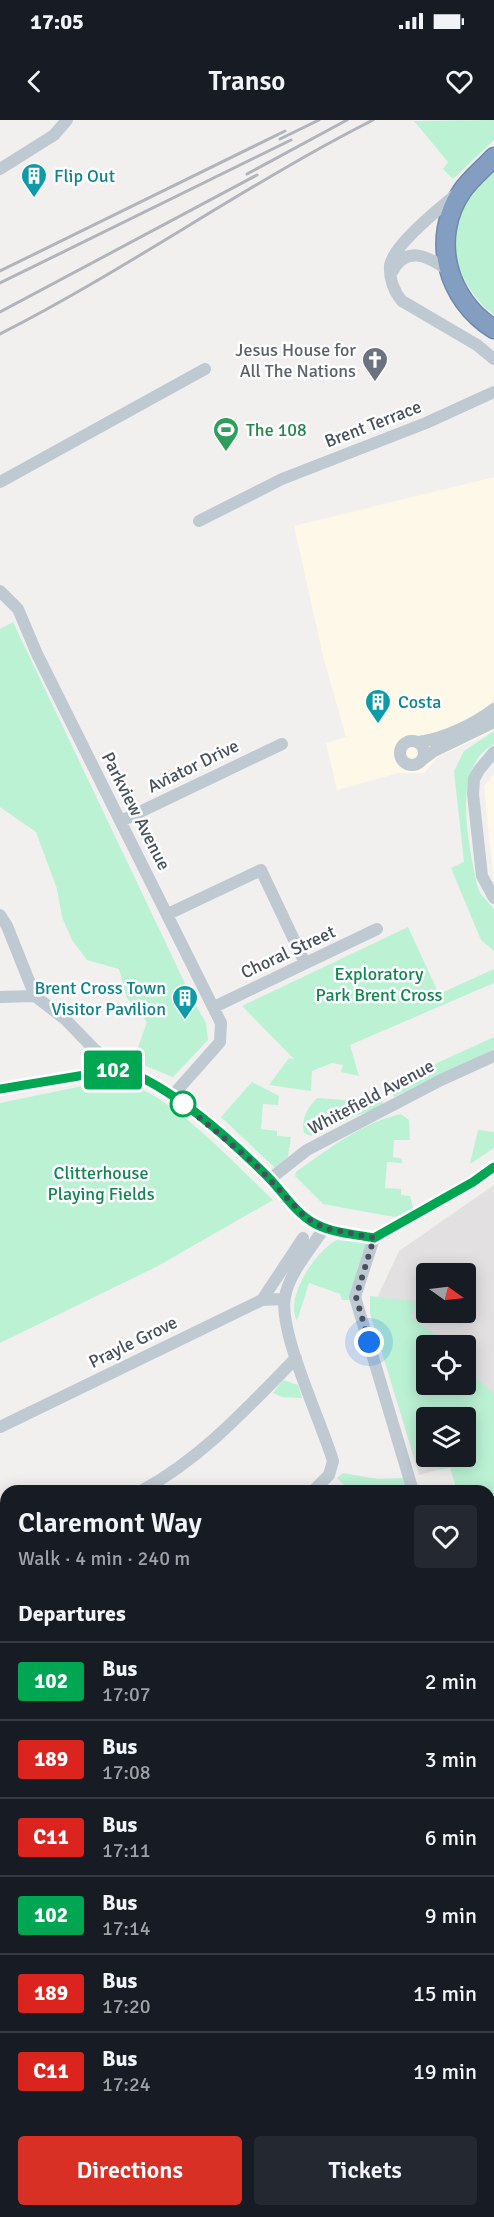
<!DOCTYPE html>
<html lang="en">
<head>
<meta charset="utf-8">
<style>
  body { margin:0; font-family:Signika,sans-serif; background:#242831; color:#f1f3f6; height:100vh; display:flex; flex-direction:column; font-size:22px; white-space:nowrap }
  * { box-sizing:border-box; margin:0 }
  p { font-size:20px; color:#9ea1a6 }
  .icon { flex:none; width:33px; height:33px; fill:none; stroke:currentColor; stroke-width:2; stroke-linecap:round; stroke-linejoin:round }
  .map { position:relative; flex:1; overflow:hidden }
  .sheet { position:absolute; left:0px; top:1365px; width:495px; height:732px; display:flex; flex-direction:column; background:#171b24; border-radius:18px 18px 0 0; box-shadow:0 3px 15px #0003 }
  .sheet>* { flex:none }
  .badge { padding:0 12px; border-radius:4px; font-size:21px; line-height:39px }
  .needle { width:39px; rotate:104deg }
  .fabs { position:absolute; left:416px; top:1143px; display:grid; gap:12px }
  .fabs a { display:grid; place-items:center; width:60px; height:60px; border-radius:6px; background:#171b24; box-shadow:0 3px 15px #0003; font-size:30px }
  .you { position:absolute; width:30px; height:30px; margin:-15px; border:4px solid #fff; border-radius:50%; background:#1a73e8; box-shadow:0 0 0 9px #1a73e833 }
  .map>.badge { position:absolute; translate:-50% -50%; box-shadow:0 0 0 3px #fff }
  h2 { padding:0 18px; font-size:22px; line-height:54px }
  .round { display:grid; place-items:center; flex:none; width:63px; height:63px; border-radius:6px; background:#242831 }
  .summary { display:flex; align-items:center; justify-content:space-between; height:102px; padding:0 18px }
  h1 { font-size:28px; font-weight:600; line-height:45px }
  .action { display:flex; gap:12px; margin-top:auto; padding:12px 18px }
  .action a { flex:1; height:69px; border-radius:6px; background:#d93025; color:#fff; font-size:24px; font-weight:600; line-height:69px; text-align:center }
  .action a+a { background:#242831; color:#f1f3f6 }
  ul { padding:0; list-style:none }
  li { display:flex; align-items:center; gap:18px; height:78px; padding:0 18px; border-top:2px solid #363941 }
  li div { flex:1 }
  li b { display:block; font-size:22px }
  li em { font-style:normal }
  li .badge { min-width:66px; font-weight:700; text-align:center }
  .status { display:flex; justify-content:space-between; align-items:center; height:42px; padding:0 30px; background:#171b24; direction:ltr }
  .status svg { height:16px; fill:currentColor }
  header { display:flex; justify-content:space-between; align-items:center; height:78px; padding:0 18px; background:#171b24; font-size:27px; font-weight:600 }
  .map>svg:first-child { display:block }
</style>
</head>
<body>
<div class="status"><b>17:05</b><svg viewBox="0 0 49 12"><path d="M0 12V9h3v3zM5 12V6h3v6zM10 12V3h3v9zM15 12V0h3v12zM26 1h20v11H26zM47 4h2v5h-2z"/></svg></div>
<header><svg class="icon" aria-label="back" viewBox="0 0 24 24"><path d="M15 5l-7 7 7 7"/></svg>Transo<svg class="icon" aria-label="heart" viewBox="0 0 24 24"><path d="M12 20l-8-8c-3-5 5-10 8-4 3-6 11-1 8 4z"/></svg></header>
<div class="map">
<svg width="494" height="2097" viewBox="0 0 494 2097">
  <rect width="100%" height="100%" fill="#f2efef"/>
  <!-- commercial -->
  <path fill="#fdf8e8" d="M494 357V579L488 586 494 600V611L438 637 424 653H398L337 670 326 623 346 617 323 536 294 406Z
    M494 654V766L484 666Z
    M494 1489V1597L489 1578V1493Z"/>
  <!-- education -->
  <path fill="#e3e0e1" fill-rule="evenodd" d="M494 1065V1334L419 1355 370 1193 399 1131ZM426 1154H465V1192H426ZM426 1226H465V1264H426ZM426 1298H465V1336H426Z
    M6 1879V1934L0 1912V1881Z"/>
  <!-- green -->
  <path fill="#bbf2d4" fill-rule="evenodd" d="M494 0V20L453 59 443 49 448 42 414 1Z
    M493 52H494V195C459 168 442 120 467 79 474 69 484 61 493 52Z
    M13 502 192 878 206 903 208 920 173 957 133 941 147 902 127 878 119 849 87 840 72 820 62 797 57 769 36 712 0 687V509Z
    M494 611V624C450 648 469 724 477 765L480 773 494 789V831L481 820 451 748 464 742 454 651 464 631Z
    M408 807 439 874 494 849V863L350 925 359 956 341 952 343 945 332 943 312 951 311 971 269 965 289 938 294 939 242 886Z
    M494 917V929L394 977 389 965Z
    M102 962C108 962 115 961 120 962 167 969 238 1047 273 1080L156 1147 0 1223V983Z
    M252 962 279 976 278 985 263 984 261 1009 277 1011V1016L291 1017 288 1037 275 1048 221 997Z
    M379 971 384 987 355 996 311 1016 304 1013C301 999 307 988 317 978L360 981 361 976Z
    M401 994 409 1000 410 1020H394L393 1037 402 1039V1043L387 1042 385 1068 401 1069V1075L410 1076 414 1091 394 1097 323 1084 295 1056 296 1052C327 1030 363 1002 401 994Z
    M478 1010 494 1012V1028L470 1044Z
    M337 1120 369 1123 352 1180H342L340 1174 309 1163 297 1201C284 1178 316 1130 337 1120Z
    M370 1176 423 1182 410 1196 450 1225 426 1226V1264H465V1238L470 1243 466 1249 494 1274V1422L489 1423V1371H457L450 1348 439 1350 436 1342 417 1346 370 1193ZM426 1298H465V1336H426Z
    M283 1260 298 1265 302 1278 282 1277 273 1273Z
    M343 1353 378 1359 406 1358 408 1366 393 1371H350L337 1358Z
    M489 1583C494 1600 494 1633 489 1647Z
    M6 1619V1754L0 1756V1620Z"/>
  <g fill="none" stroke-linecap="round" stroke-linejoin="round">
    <!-- stream -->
    <path stroke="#85d5f2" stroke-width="3" d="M0 1616 6 1615"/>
    <defs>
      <path id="highway" d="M494 37C484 48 470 59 462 71 430 118 447 180 494 209
        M489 1663 494 1660
        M489 1681 494 1679
        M0 1848 6 1845
        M0 1869 6 1866"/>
    </defs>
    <!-- highway casing -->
    <use href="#highway" stroke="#6f89ad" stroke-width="21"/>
    <!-- minor -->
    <path stroke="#bfc9d2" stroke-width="12" d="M0 49 54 15 67 0
      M458 73C442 86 392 126 390 146 389 158 394 172 402 181L477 225 494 239
      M392 152C406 124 429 137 448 150
      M0 362 205 249
      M199 401 282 359 426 303 494 272
      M0 471 18 489 37 534 221 903 220 922 173 975
      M400 633a12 12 0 1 1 24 0a12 12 0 1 1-24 0Z
      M419 622C445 618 474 604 494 589
      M494 632 479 650 474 659 473 674 482 756 494 778
      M422 640 434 631 494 602
      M121 701 282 624
      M168 794 261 750 305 843
      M0 795 7 806 35 876
      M0 877 35 876 66 900 94 929 121 949
      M214 887 377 809
      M0 969 121 949C170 964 232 1020 268 1057 282 1071 295 1092 312 1102 330 1113 354 1114 374 1118L473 1062 494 1047
      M270 1059 307 1030 441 960 494 936
      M374 1118 355 1177 413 1371
      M262 1180 303 1118
      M0 1307 262 1180 284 1179
      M141 1371C202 1338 248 1287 296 1238
      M313 1371 329 1355 333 1341C322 1303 278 1212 285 1177 289 1153 311 1129 324 1108
      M0 1410 6 1422
      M489 1809 494 1807
      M0 1954 6 1976
      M489 1987 494 1989
      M231 2091 239 2097
      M386 2091 388 2097
      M39 2096 50 2091"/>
    <!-- highway -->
    <use href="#highway" stroke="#849ec2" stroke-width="18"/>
    <!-- rail -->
    <path stroke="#b1b4ba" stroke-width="3" d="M280 19 319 0
      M247 54 347 0
      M0 151 285 11
      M0 163 291 20
      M0 192 257 55
      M0 214C128 149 245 65 373 0
      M489 2062 494 2058
      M447 2097 454 2091"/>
  </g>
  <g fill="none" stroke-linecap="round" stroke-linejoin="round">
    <defs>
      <path id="line" d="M0 969 121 949C170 965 231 1020 268 1057 282 1071 295 1092 312 1102 330 1113 354 1114 374 1118L473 1062 494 1047"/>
    </defs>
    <!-- line casing -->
    <use href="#line" stroke="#fff" stroke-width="14"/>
    <!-- line -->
    <use href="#line" stroke="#00a651" stroke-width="9"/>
    <!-- walk -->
    <path stroke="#46515e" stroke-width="6" stroke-dasharray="0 10.8" d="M183 984 254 1043 306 1098 324 1108 374 1118 356 1177 369 1222"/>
  </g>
  <!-- icons -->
  <defs>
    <symbol id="building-pin" viewBox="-11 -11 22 30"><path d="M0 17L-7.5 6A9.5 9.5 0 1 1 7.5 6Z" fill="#0f9aa8" stroke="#fff"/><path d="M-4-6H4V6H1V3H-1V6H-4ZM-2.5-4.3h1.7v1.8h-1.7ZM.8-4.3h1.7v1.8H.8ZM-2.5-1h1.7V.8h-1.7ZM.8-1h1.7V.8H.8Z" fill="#fff"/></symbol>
    <symbol id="church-pin" viewBox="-11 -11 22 30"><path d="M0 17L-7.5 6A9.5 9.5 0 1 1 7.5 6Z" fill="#6b7280" stroke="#fff"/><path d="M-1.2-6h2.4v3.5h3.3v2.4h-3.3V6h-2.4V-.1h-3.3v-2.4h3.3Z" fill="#fff"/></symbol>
    <symbol id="stadium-pin" viewBox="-11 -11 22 30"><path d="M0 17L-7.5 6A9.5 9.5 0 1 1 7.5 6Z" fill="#2e9e5b" stroke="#fff"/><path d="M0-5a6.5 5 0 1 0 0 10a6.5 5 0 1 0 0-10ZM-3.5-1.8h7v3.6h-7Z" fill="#fff"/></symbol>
  </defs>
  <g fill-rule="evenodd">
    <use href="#building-pin" x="19" y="41" width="30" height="40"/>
    <use href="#church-pin" x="360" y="225" width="30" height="40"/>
    <use href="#stadium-pin" x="211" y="295" width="30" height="40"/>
    <use href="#building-pin" x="363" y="567" width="30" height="40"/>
    <use href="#building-pin" x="170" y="863" width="30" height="40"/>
  </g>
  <!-- markers -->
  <circle fill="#fff" stroke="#00a651" stroke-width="3" cx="183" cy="984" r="12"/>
  <g text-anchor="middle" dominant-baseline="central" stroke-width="5" stroke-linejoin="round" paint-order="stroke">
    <!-- culture labels -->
    <g font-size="18" fill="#0d838f" stroke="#fff" text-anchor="start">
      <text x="54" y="56">Flip Out</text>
      <text x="398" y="582">Costa</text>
      <text x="166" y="868" text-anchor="end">Brent Cross Town<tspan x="166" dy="21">Visitor Pavilion</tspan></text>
    </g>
    <!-- worship labels -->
    <g font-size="18" fill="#5b616d" stroke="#fff" text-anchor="end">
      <text x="356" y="230">Jesus House for<tspan x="356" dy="21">All The Nations</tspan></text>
    </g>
    <!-- street labels -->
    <g font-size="18" fill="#46515e" stroke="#fff">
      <text transform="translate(373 304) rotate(-21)">Brent Terrace</text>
      <text transform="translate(193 646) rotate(-26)">Aviator Drive</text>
      <text transform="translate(136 691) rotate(63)">Parkview Avenue</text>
      <text transform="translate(288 832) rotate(-25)">Choral Street</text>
      <text transform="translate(371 977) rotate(-28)">Whitefield Avenue</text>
      <text transform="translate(133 1222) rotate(-26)">Prayle Grove</text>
    </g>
    <!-- leisure labels -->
    <g font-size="18" fill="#27864d" stroke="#fff" text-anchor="start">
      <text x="246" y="310">The 108</text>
    </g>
    <!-- park labels -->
    <g font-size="18" fill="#118652" stroke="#fff">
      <text x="379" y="854">Exploratory<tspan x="379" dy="21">Park Brent Cross</tspan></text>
      <text x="101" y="1053">Clitterhouse<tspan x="101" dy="21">Playing Fields</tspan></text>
    </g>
  </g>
</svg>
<div class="fabs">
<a><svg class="needle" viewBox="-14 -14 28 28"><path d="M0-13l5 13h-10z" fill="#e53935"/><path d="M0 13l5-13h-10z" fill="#9ea1a6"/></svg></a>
<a><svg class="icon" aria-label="locate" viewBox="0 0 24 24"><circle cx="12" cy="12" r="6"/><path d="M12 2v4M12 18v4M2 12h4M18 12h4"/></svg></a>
<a><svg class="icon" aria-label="layers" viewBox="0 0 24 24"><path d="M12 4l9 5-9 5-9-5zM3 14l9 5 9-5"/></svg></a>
</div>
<div class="you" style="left:369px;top:1222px"></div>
<b class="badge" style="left:113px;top:950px;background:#00a651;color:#fff">102</b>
<section class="sheet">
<div class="summary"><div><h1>Claremont Way</h1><p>Walk · 4 min · 240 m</p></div><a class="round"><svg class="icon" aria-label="heart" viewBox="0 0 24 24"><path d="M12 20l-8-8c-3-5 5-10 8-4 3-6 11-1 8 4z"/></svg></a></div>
<h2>Departures</h2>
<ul>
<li><span class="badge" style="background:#00a651;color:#fff">102</span><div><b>Bus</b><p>17:07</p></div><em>2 min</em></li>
<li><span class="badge" style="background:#dc241f;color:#fff">189</span><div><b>Bus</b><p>17:08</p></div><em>3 min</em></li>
<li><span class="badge" style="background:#dc241f;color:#fff">C11</span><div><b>Bus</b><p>17:11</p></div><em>6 min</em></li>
<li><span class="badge" style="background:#00a651;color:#fff">102</span><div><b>Bus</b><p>17:14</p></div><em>9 min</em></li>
<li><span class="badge" style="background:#dc241f;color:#fff">189</span><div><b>Bus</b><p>17:20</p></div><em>15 min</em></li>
<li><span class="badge" style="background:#dc241f;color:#fff">C11</span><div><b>Bus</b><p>17:24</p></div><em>19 min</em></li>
</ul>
<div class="action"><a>Directions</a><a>Tickets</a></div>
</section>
</div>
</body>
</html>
